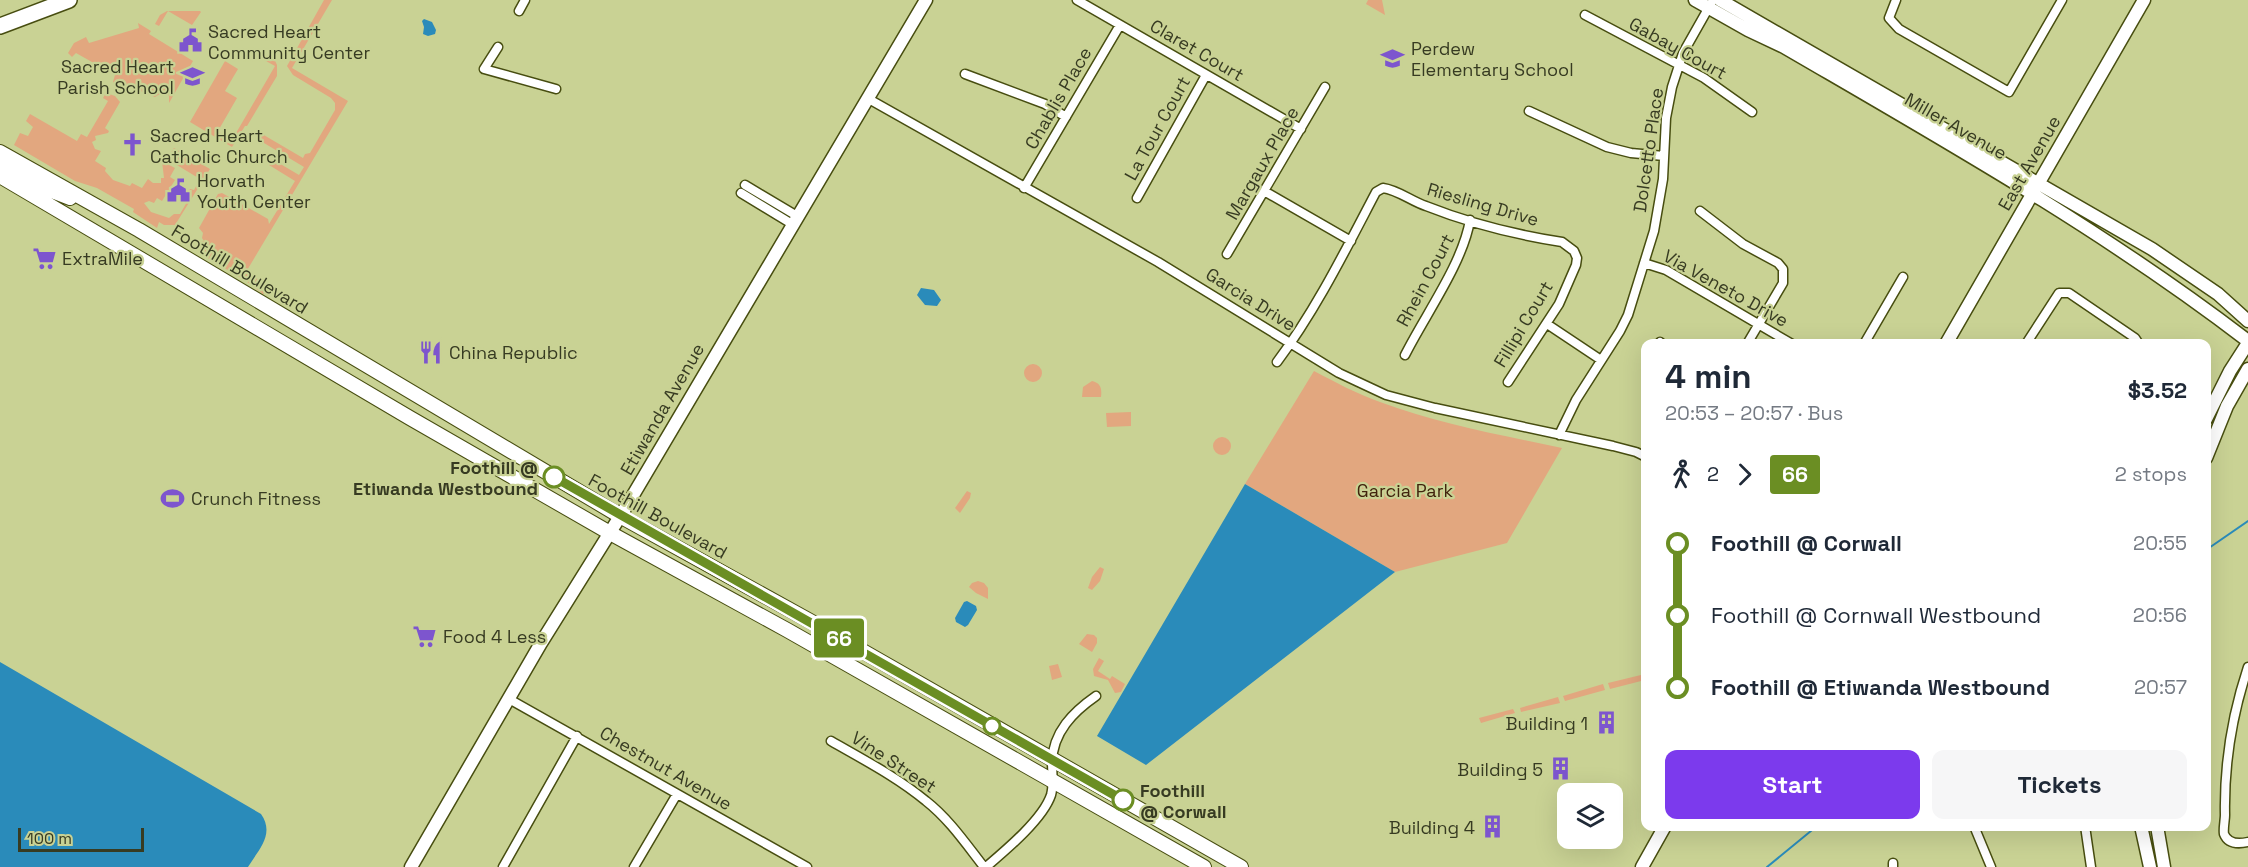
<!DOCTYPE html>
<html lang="en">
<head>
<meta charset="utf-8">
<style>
  body { margin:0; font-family:"Space Grotesk",sans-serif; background:#f6f6f7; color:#1f2937; height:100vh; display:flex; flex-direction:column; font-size:22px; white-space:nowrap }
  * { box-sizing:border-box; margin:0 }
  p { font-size:20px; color:#747a83 }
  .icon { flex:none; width:33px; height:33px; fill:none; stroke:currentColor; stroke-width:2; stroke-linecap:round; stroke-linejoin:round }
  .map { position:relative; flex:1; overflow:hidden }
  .side { position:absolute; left:1641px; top:339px; width:570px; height:492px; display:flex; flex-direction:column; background:#fff; border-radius:12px; box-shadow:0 6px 24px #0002 }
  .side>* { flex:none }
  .badge { padding:0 12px; border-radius:4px; font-size:21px; line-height:39px }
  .controls { position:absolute; left:1557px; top:783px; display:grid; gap:12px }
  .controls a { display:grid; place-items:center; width:66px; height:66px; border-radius:12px; background:#fff; box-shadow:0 6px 24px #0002; font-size:30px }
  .scale { position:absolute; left:18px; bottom:15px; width:126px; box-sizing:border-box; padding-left:6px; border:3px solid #373b22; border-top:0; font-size:16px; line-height:21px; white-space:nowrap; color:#373b22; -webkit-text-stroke:4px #c9d294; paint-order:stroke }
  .map>.badge { position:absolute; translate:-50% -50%; box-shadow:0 0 0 3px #fff }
  .legs { display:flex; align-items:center; gap:9px; height:66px; padding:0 24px; font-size:20px }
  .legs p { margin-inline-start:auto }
  .summary { display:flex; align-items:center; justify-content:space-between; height:102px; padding:0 24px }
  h1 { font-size:33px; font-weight:700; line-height:45px }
  .cta { display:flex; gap:12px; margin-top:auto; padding:12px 24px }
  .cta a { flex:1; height:69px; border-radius:12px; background:#7c3aed; color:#fff; font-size:24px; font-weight:700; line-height:69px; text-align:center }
  .cta a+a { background:#f6f6f7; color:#1f2937 }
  ul { padding:0 24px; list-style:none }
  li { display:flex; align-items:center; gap:21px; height:72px; font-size:22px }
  li i { display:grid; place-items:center; width:9px; height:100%; margin:0 8px; background:currentColor }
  li i::after { content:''; width:15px; height:15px; margin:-8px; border:4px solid; border-radius:50%; background:#fff }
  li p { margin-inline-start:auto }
  li:first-child i { background:linear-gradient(#0000 50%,currentColor 0) }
  li:last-child i { background:linear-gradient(currentColor 50%,#0000 0) }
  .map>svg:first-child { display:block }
</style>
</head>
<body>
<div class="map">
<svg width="2248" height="867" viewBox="0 0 2248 867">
  <rect width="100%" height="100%" fill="#c9d294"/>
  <!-- green -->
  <path fill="#e2a77f" d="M324 0H332L292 68 348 101 246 272 274 289 267 294H263L246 281 201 254 203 250 200 248 198 242 204 241 202 238 203 233 199 228 218 194 222 193 268 219 269 224 295 181 269 165 272 159 299 175 304 167 259 140 262 134 303 158 305 154 310 153 335 110V103L331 98 293 75 287 66Z
    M1368 0H1382L1385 15 1366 4Z
    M167 11H200L201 12 192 25 168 11 159 26 155 24 160 15Z
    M138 23 151 31 149 34 193 61 169 103V96L167 92H163L155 97 128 86 126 89 113 82 115 75 76 53 72 57 68 53 74 43 86 37 89 43 139 28Z
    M271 52 277 65V76L247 126H245L232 147 190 122 225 61 238 69 225 91 237 98 218 131 232 140 275 66 266 61Z
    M106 93 115 96 120 102 105 128 109 131 108 133 95 136 96 140 92 142 95 149 101 151 95 161 106 168 105 171 113 180 130 186 132 183 142 188 148 179 153 183H161V178H164L162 161 175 168 170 177 175 180 162 201 157 198 154 203 149 201 144 203 151 212 169 218 174 214H180L187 202 183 200 190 189 194 190 200 179 167 159 174 148 210 169 175 225H164L159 222 157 228 133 212 134 209 97 188 75 181 14 145 20 133 28 136 33 127 26 121 30 114 77 141 81 134 87 137 108 101 103 98Z
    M1024 373a9 9 0 1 1 18 0a9 9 0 1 1-18 0Z
    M1314 371C1335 382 1357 394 1380 402 1439 424 1501 435 1562 448L1507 543 1395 572 1245 484Z
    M1092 381C1101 383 1102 389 1101 397H1082L1083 387Z
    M1131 412V426L1107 427 1106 413Z
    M1213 446a9 9 0 1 1 18 0a9 9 0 1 1-18 0Z
    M967 491 971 493 970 498 960 513 955 508Z
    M1100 567 1104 569 1100 581 1092 590 1088 588 1092 577Z
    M978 581 984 583 988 588V599L976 593 969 587 972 583Z
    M1087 634 1094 635 1097 638V643L1092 652 1079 644Z
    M1099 658 1104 661 1098 671 1110 679 1112 676 1125 684 1121 692 1115 693 1108 680 1094 676 1093 669Z
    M1058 664 1062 677 1052 680 1049 666Z
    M1645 674V680L1610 689 1608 683Z
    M1603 684 1605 690 1565 701 1563 696Z
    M1558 697 1560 703 1521 712 1520 708Z
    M1513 709 1515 713 1481 723 1479 718Z"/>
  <!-- water -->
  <path fill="#2a8bba" d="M424 19 432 22 436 30 435 34 428 36 423 34 424 27 422 21Z
    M921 288 934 290 941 300 937 306 925 305 917 295Z
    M1245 484 1395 572 1146 765 1097 736Z
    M967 601 976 606 977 610 968 625 965 627 956 622 955 618 964 602Z
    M0 662 261 814C275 834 259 849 248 867H0Z"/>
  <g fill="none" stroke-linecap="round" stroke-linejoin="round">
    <!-- stream -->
    <path stroke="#2a8bba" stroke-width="2" d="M2206 550 2248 521
      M1767 867 1817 826"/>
    <defs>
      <path id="street" d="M1077 0 1301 129
        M1896 0 1889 18 1899 29 2009 92 2062 0
        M519 11 525 0
        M1585 15 1704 78 1752 112
        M498 47 484 69 556 89
        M965 74 1045 104 1066 117
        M867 98 1158 262 1339 373 1386 395 1435 408 1613 446 1636 452 1646 457
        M1529 111 1607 147 1631 153 1664 156
        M745 185 797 216
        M1024 188 1120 25
        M1264 191 1351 241
        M741 193 792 224
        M1137 198 1206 75
        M1700 211 1743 244 1778 263 1783 269V283L1747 344
        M1227 254 1325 87
        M1644 263 1666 270 1792 344
        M1547 324 1601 360
        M1660 342 1662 344
        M1864 344 1903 277
        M2026 344 2059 293H2069L2135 338 2139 344
        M1405 355C1425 315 1463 263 1470 220
        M1277 362C1316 310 1346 249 1376 192L1383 188C1398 190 1411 201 1426 206 1469 223 1517 235 1562 242L1574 251 1577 258 1576 265 1559 304 1508 382
        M1559 435 1576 400 1620 331 1628 315 1654 231 1663 179 1666 118 1672 87 1683 53 1713 0
        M2248 667C2232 715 2224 764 2225 815 2225 820 2223 829 2224 834 2228 844 2239 844 2248 842
        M509 699 807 867
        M831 741C864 760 897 777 926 801 949 819 966 844 984 867
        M1974 826 1991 867
        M2085 826 2091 867
        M1893 863V867
        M503 867 577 736
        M634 867 677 794
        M986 867C1006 850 1043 819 1051 795 1054 785 1052 772 1052 762 1053 732 1073 712 1096 696"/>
      <path id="secondary" d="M1695 0 1748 30 1784 47C1942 139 2102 229 2248 341
        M1720 0 2152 249 2218 294 2248 321
        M1946 344 2144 0
        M2206 419 2230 371 2248 343
        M2206 458 2227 406 2248 369
        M2141 826 2150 867
        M2157 826 2164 867
        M411 867 541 643 629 502 926 0
        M1642 867 1665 826"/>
      <path id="primary" d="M0 152 139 230 620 516 810 621 1241 867
        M0 163 47 189 70 198
        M0 176 410 418 610 533 787 630 1204 867"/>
      <path id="highway" d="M0 26 69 0"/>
    </defs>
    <!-- street casing -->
    <use href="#street" stroke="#474d10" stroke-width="11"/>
    <!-- secondary casing -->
    <use href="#secondary" stroke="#474d10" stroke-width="15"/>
    <!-- primary casing -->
    <use href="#primary" stroke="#474d10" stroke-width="16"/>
    <!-- highway casing -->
    <use href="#highway" stroke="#474d10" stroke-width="18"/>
    <!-- street -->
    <use href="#street" stroke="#fff" stroke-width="8"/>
    <!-- secondary -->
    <use href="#secondary" stroke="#fff" stroke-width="12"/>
    <!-- primary -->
    <use href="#primary" stroke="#fff" stroke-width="14"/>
    <!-- highway -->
    <use href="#highway" stroke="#fff" stroke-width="15"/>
  </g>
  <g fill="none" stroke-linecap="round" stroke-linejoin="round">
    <defs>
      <path id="line-1" d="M554 477 1123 800"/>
    </defs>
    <!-- line-1 casing -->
    <use href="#line-1" stroke="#fff" stroke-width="14"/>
    <!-- line-1 -->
    <use href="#line-1" stroke="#6b8e23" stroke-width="9"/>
  </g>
  <!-- icons -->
  <defs>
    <symbol id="civic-bare" viewBox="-9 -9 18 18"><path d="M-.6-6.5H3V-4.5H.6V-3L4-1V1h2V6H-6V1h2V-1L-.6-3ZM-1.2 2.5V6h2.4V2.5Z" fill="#7d55ce" stroke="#c9d294" stroke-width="2.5" paint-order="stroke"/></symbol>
    <symbol id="school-bare" viewBox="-9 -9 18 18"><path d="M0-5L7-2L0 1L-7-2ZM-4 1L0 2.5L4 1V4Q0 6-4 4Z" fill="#7d55ce" stroke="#c9d294" stroke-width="2.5" paint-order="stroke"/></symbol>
    <symbol id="church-bare" viewBox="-9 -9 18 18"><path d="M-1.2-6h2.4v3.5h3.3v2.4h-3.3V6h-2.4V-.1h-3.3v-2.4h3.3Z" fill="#7d55ce" stroke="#c9d294" stroke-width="2.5" paint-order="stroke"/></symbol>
    <symbol id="supermarket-bare" viewBox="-9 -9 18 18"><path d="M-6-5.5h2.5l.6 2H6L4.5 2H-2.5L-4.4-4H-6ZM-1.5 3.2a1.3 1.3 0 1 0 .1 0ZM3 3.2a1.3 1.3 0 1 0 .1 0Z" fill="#7d55ce" stroke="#c9d294" stroke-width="2.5" paint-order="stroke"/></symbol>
    <symbol id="restaurant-bare" viewBox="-9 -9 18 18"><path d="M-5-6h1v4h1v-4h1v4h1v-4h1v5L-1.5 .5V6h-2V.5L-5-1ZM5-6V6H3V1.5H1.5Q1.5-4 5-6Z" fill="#7d55ce" stroke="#c9d294" stroke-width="2.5" paint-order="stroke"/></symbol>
    <symbol id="stadium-bare" viewBox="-9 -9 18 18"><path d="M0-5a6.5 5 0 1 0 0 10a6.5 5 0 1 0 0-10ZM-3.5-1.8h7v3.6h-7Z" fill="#7d55ce" stroke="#c9d294" stroke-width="2.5" paint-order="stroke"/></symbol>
    <symbol id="building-bare" viewBox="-9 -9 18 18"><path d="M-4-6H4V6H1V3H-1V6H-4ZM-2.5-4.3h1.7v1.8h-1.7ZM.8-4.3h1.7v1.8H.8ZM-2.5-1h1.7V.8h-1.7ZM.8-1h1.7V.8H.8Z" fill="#7d55ce" stroke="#c9d294" stroke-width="2.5" paint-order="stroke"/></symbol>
  </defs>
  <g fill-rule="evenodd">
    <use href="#civic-bare" x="174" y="24" width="33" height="33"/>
    <use href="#school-bare" x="1376" y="42" width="33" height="33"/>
    <use href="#school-bare" x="176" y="60" width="33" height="33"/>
    <use href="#church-bare" x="116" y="128" width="33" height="33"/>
    <use href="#civic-bare" x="162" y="174" width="33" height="33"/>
    <use href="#supermarket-bare" x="28" y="242" width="33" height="33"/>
    <use href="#restaurant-bare" x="414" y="336" width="33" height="33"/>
    <use href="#stadium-bare" x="156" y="482" width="33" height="33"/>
    <use href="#supermarket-bare" x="408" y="620" width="33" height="33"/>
    <use href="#building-bare" x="1590" y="706" width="33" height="33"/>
    <use href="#building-bare" x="1544" y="752" width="33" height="33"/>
    <use href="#building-bare" x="1476" y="810" width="33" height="33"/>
  </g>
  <!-- markers -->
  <g fill="#fff" stroke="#6b8e23" stroke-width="3">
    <circle cx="554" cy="477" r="10"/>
    <circle cx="992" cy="726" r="8"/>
    <circle cx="1123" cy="800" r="10"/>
  </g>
  <g text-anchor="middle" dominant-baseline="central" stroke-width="4.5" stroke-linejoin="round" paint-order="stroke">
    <!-- poi labels -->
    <g font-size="18" fill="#373b22" stroke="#c9d294" text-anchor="start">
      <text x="208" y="31">Sacred Heart<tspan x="208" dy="21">Community Center</tspan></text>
      <text x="1411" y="48">Perdew<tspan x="1411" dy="21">Elementary School</tspan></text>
      <text x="174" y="66" text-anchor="end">Sacred Heart<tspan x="174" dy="21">Parish School</tspan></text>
      <text x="150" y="135">Sacred Heart<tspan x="150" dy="21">Catholic Church</tspan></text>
      <text x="197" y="180">Horvath<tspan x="197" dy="21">Youth Center</tspan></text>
      <text x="62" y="258">ExtraMile</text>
      <text x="449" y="352">China Republic</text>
      <text x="191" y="498">Crunch Fitness</text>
      <text x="443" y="636">Food 4 Less</text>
      <text x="1588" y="723" text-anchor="end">Building 1</text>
      <text x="1543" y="769" text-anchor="end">Building 5</text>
      <text x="1475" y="827" text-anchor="end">Building 4</text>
    </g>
    <!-- street labels -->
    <g font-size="18" fill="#373b22" stroke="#c9d294">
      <text transform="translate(1678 48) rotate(29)">Gabay Court</text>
      <text transform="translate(1197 50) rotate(30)">Claret Court</text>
      <text transform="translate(1058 98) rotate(-60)">Chablis Place</text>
      <text transform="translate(1956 126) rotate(30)">Miller Avenue</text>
      <text transform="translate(1157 128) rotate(-61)">La Tour Court</text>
      <text transform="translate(1648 150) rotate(-82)">Dolcetto Place</text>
      <text transform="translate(1262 163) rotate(-60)">Margaux Place</text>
      <text transform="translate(2029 163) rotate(-60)">East Avenue</text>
      <text transform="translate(1483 204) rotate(16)">Riesling Drive</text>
      <text transform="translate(240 269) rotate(31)">Foothill Boulevard</text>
      <text transform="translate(1425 280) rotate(-62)">Rhein Court</text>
      <text transform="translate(1726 288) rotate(29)">Via Veneto Drive</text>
      <text transform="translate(1251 299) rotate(32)">Garcia Drive</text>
      <text transform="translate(1523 324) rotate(-59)">Fillipi Court</text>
      <text transform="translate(662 409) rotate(-60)">Etiwanda Avenue</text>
      <text transform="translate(658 516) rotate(29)">Foothill Boulevard</text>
      <text transform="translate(894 762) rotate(33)">Vine Street</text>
      <text transform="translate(666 768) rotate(30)">Chestnut Avenue</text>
    </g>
    <!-- stop labels -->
    <g font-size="18" font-weight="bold" fill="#373b22" stroke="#c9d294" text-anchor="end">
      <text x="538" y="467">Foothill @<tspan x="538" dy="21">Etiwanda Westbound</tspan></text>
      <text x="1140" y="790" text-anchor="start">Foothill<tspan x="1140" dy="21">@ Corwall</tspan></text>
    </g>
    <!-- park labels -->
    <g font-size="18" fill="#41230d" stroke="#c9d294">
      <text x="1405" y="490">Garcia Park</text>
    </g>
  </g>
</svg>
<div class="controls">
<a><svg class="icon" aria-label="layers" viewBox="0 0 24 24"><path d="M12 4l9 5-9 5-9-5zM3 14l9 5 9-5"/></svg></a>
</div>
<div class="scale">100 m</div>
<b class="badge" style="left:839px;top:638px;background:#6b8e23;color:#fff">66</b>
<section class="side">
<div class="summary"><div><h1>4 min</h1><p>20:53 – 20:57 · Bus</p></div><b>$3.52</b></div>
<div class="legs"><svg class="icon" aria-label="walk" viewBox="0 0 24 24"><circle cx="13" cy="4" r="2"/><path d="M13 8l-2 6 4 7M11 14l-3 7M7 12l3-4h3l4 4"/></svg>2<svg class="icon" aria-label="forward" viewBox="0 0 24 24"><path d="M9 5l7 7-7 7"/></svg><b class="badge" style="background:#6b8e23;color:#fff">66</b><p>2 stops</p></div>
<ul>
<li><i style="color:#6b8e23"></i><b>Foothill @ Corwall</b><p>20:55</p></li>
<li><i style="color:#6b8e23"></i><span>Foothill @ Cornwall Westbound</span><p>20:56</p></li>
<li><i style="color:#6b8e23"></i><b>Foothill @ Etiwanda Westbound</b><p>20:57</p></li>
</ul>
<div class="cta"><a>Start</a><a>Tickets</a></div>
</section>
</div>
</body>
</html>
